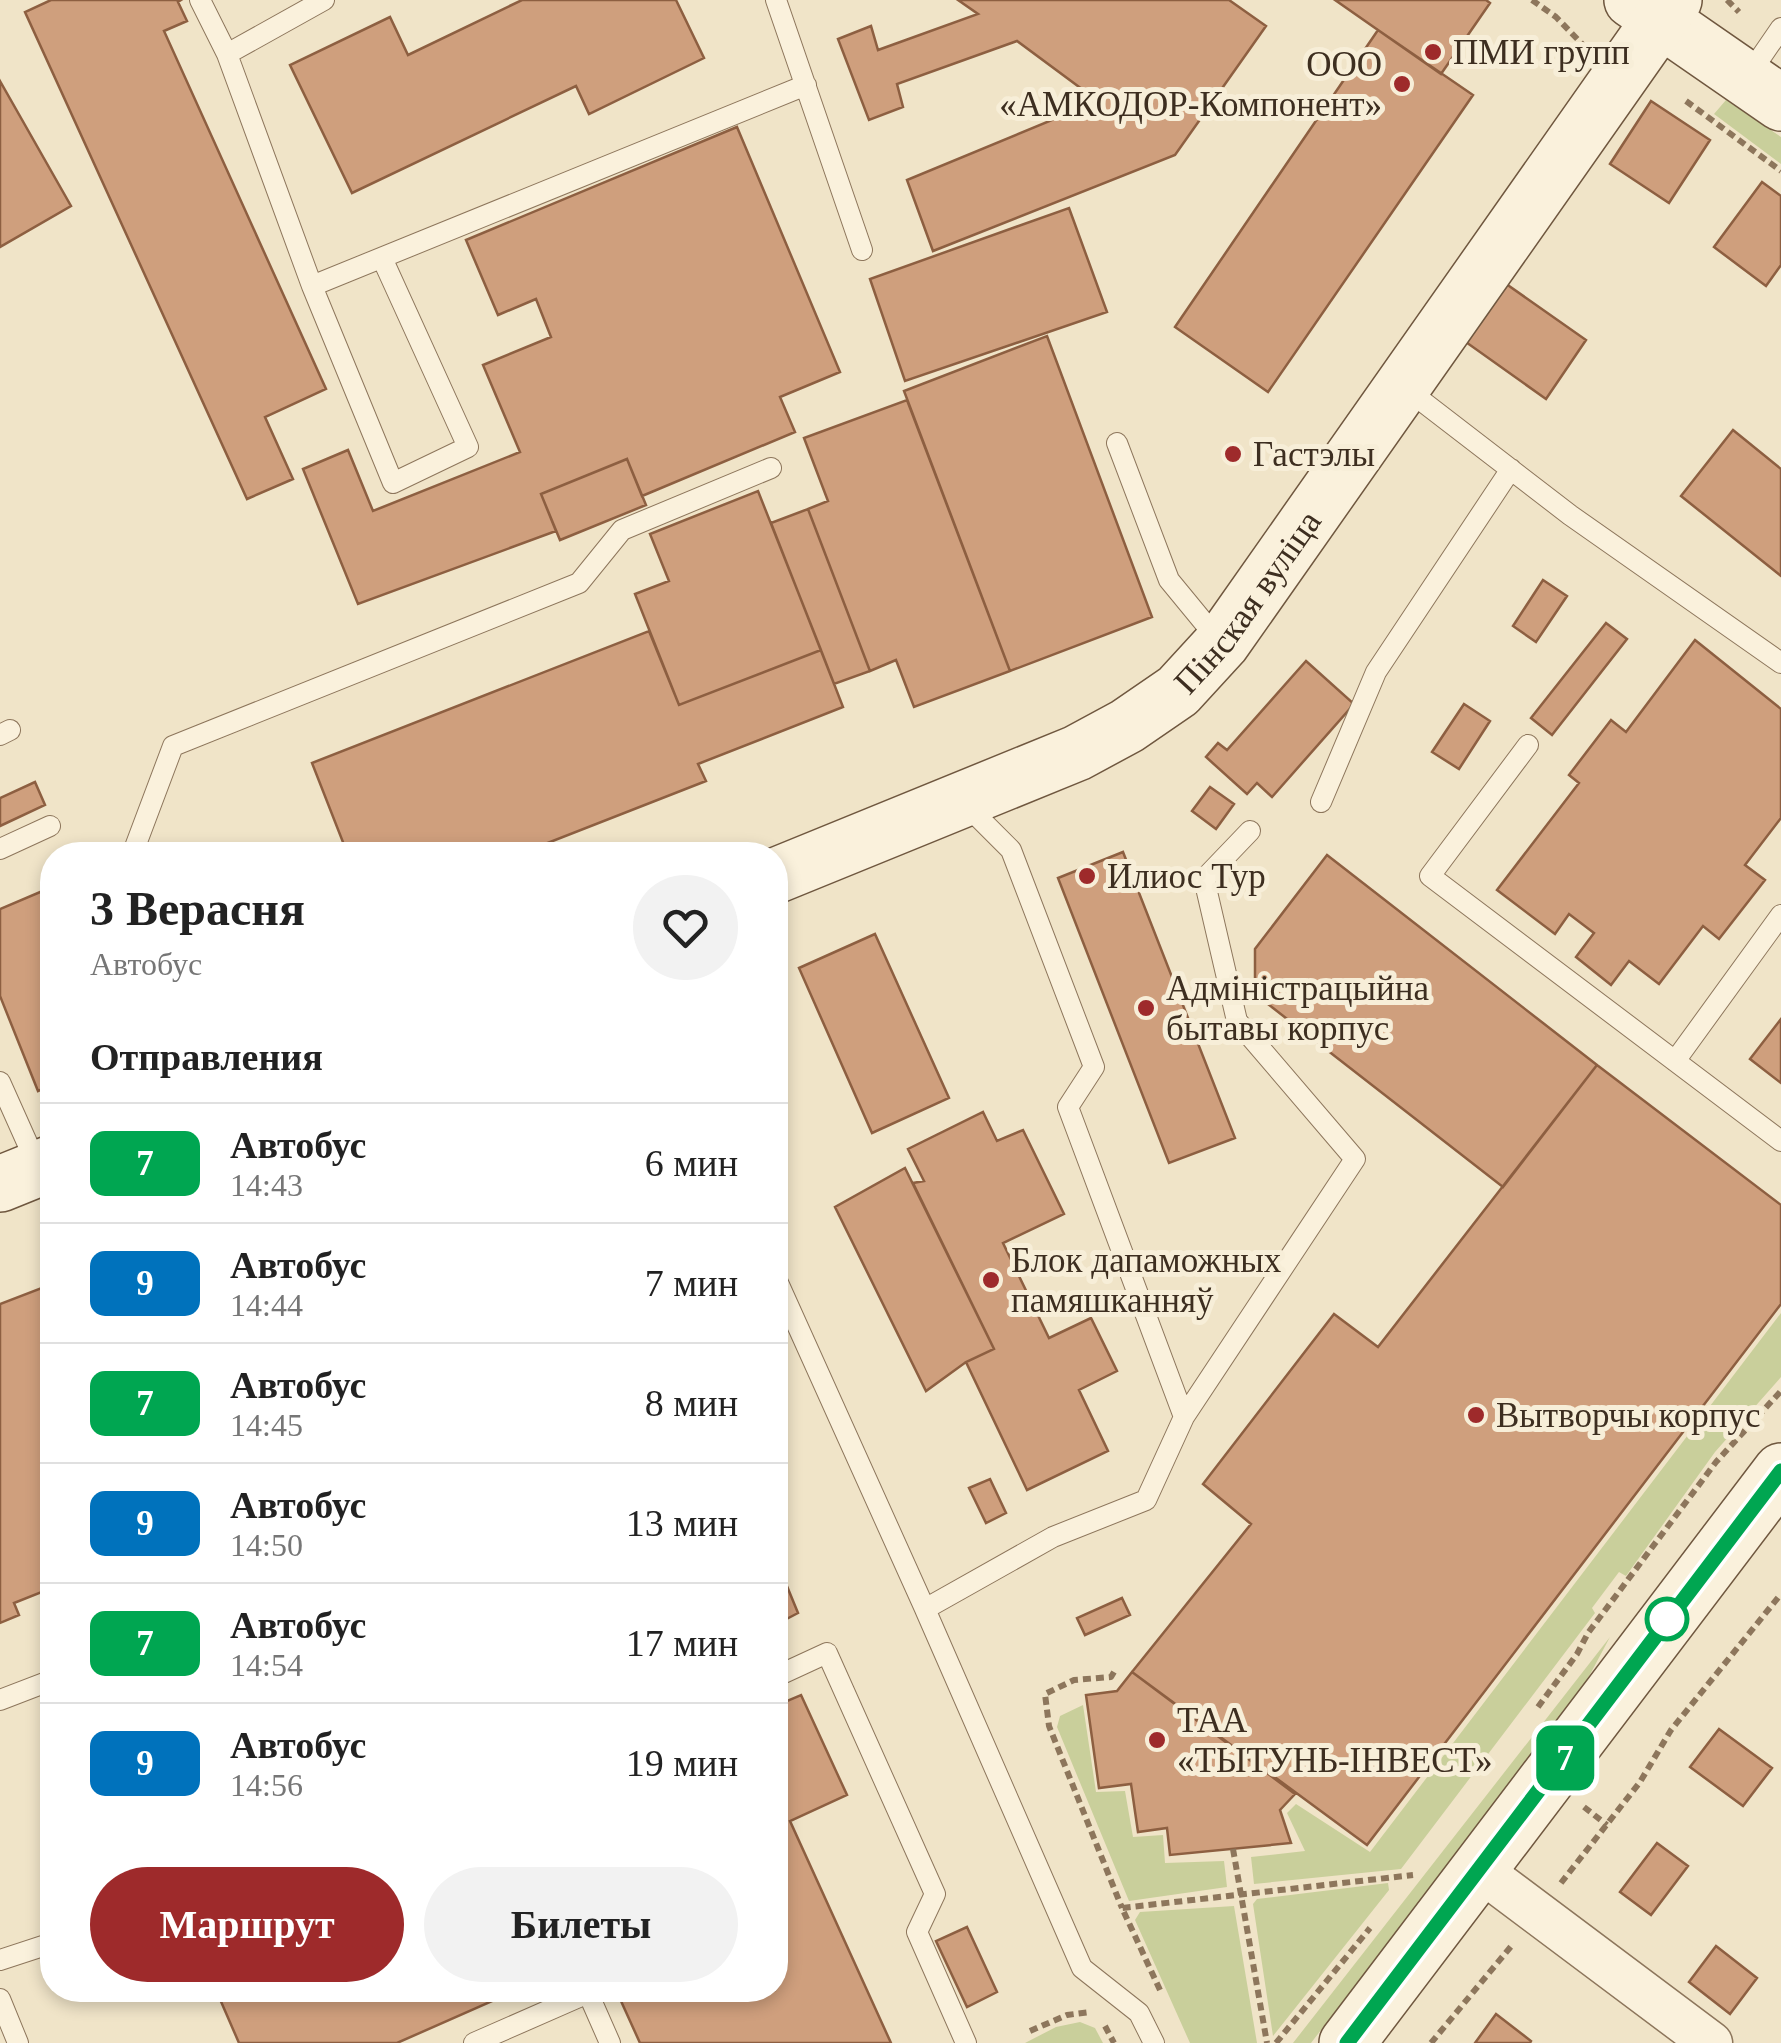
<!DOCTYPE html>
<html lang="ru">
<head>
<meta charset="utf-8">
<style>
  body { margin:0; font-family:"Times New Roman",serif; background:#f2f2f2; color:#222; height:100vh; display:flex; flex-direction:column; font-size:38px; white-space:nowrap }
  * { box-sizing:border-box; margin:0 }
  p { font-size:32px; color:#767676 }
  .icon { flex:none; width:55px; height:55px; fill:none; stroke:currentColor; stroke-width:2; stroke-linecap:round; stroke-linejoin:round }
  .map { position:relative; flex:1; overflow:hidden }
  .side { position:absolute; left:40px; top:842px; width:748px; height:1160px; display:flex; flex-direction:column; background:#fff; border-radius:40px; box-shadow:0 5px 15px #0003 }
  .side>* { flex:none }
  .badge { padding:0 20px; border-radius:15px; font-size:35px; line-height:65px }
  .map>.badge { position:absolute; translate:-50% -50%; box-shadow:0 0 0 5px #fff }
  h2 { padding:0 50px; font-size:38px; line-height:90px }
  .round { display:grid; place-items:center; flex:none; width:105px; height:105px; border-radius:52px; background:#f2f2f2 }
  .overview { display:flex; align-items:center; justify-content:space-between; height:170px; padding:0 50px }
  h1 { font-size:48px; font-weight:700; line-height:75px }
  .cta { display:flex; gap:20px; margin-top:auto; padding:20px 50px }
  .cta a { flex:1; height:115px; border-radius:60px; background:#9e2a2b; color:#fff; font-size:40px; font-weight:700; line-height:115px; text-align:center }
  .cta a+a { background:#f2f2f2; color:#222 }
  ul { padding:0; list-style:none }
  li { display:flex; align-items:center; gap:30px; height:120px; padding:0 50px; border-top:2px solid #e0e0e0 }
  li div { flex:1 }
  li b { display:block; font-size:38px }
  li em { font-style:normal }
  li .badge { min-width:110px; font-weight:700; text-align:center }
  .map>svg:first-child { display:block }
</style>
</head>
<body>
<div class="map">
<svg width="1781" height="2043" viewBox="0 0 1781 2043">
  <rect width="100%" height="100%" fill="#f0e4c8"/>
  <!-- green -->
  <path fill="#c9cf9b" d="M1726 100 1781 137V164L1714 114Z
    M1781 1313V1377L1715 1452 1626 1576 1619 1572 1592 1608 1595 1613 1401 1869 1254 1884 1251 1857 1305 1851 1287 1813 1296 1804 1370 1852Z
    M1610 1637 1579 1695 1311 2043H1293Z
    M1083 1705 1096 1792 1125 1791 1133 1837 1163 1835 1165 1863 1224 1861 1227 1887 1129 1901 1057 1727 1060 1716Z
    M1388 1883 1389 1890 1273 2036 1253 1904 1257 1899Z
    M1234 1906 1257 2043H1190L1135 1920 1140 1912Z
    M1080 2022 1095 2028 1103 2043H1025L1056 2027Z"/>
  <!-- building -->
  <path fill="#cf9f7d" stroke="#8d5f41" stroke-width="2.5" d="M51 0H181L178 2 187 21 164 31 326 389 265 417 293 479 247 499 25 12Z
    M522 0H676L704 58 589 114 576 86 352 193 290 65 390 17 408 55Z
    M958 0H1229L1266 26 1175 155 933 251 907 180 1098 101 1017 41 897 84 903 107 869 120 838 39 871 26 878 50 978 14Z
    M1335 0H1486L1490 3 1441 74Z
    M1378 30 1473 95 1268 392 1175 327Z
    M0 81 71 206 0 247Z
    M1651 101 1710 140 1669 203 1610 164Z
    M737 127 840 372 780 397 795 432 642 496 627 459 541 494 556 531 358 604 303 469 348 450 373 511 520 452 483 365 551 337 536 299 498 315 466 240Z
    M1762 182 1781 196V265L1766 286 1714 247Z
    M1069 208 1107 312 905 381 870 279Z
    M1502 281 1586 340 1546 399 1463 340Z
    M1047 336 1152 617 1010 671 904 391Z
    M907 400 1010 671 914 707 896 660 870 671 808 509 828 501 804 438Z
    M1733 430 1781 469V576L1681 496Z
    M627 459 646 505 560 540 541 494Z
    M758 491 821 650 679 705 635 594 669 581 650 534Z
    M808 509 870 671 834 684 771 523Z
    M1543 580 1567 596 1536 642 1513 626Z
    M1606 623 1627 639 1552 735 1531 718Z
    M649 631 679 705 821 650 843 707 698 764 706 781 517 855H348L312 763Z
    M1695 640 1781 709V818L1745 865 1765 880 1719 939 1703 926 1659 984 1629 961 1611 985 1576 957 1594 933 1569 914 1555 934 1497 890 1579 783 1569 775 1611 720 1626 732Z
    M1306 661 1354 704 1272 797 1257 783 1247 794 1206 757 1218 743 1227 750Z
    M1464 704 1490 721 1459 769 1432 752Z
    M35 782 45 805 0 826V798Z
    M1210 787 1234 804 1216 829 1192 811Z
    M1123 852 1235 1138 1169 1163 1058 878Z
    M1327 855 1597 1065 1503 1187 1264 1001 1268 995 1255 986V949Z
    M52 887V1085L38 1091 0 996V909Z
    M875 934 949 1098 872 1133 799 968Z
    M1781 1019V1083L1750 1059Z
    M1597 1065 1781 1205V1304L1367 1845 1132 1672 1251 1524 1203 1484 1334 1314 1378 1347Z
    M983 1112 997 1141 1023 1130 1064 1214 1003 1243 1049 1338 1091 1318 1117 1371 1079 1390 1108 1451 1027 1490 966 1362 994 1349 913 1183 924 1181 908 1149Z
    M905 1168 994 1349 966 1362 926 1391 835 1207Z
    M52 1284V1588L14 1603 19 1615 0 1623V1304Z
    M990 1479 1006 1513 986 1523 969 1488Z
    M775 1557 798 1613 775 1625Z
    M1122 1598 1130 1615 1085 1635 1077 1618Z
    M1132 1672 1295 1794 1280 1810 1291 1843 1170 1855 1167 1828 1138 1832 1131 1784 1099 1788 1086 1695 1117 1691Z
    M801 1695 847 1795 790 1821 891 2043H640L616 1990H775V1706Z
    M1719 1729 1772 1768 1743 1806 1690 1767Z
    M1657 1843 1688 1866 1651 1915 1620 1892Z
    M967 1927 997 1992 967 2007 936 1941Z
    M1716 1946 1757 1978 1730 2014 1689 1982Z
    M216 1990H517L397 2043H239Z
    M1496 2014 1531 2041 1530 2043H1475Z"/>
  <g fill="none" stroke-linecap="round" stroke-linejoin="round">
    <defs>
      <path id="lane" d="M200 0 227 54 312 286 806 85
        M776 0 862 250
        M227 54 324 0
        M1748 76 1781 28
        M312 286 393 483 468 447 382 258
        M1405 388 1570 515 1781 663
        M1117 443 1169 580 1220 642
        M0 735 10 730
        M1528 745 1430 876 1781 1141
        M1321 802 1376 672 1511 469
        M964 803 1011 850 1094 1067 1068 1107 1184 1417 1146 1500 1053 1537 925 1609 1082 1968 1139 2013 1154 2043
        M0 849 50 826
        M132 855 173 746 579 583 622 530 771 468
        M1675 1061 1781 915
        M0 1082 38 1167
        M775 1276 925 1609
        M1184 1417 1355 1159 1237 1021 1204 879 1250 831
        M775 1677 827 1653 935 1894 917 1932 966 2043
        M0 1700 52 1680
        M0 1960 52 1943
        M588 1993 610 2043
        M0 1999 18 2043
        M474 2043 588 1993 587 1990"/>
      <path id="street" d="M1480 1870 1711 2043"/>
      <g id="secondary">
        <path d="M1632 0 1781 103"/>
        <path id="s1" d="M775 876 1077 753 1127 726 1178 691 1222 643 1674 0"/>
        <path d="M0 1184 52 1163"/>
        <path d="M1347 2043 1781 1471"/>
      </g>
    </defs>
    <!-- lane casing -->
    <use href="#lane" stroke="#8d765c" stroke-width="22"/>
    <!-- street casing -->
    <use href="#street" stroke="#8d765c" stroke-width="45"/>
    <!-- secondary casing -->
    <use href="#secondary" stroke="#6f573f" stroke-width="58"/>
    <!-- path -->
    <path stroke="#8d765c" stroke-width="6" stroke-dasharray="8 5" stroke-linecap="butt" d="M1532 0 1556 17 1586 48
      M1727 0 1739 12
      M1686 101 1781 171
      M1114 1672 1111 1677 1074 1680 1045 1694 1049 1726 1122 1908
      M1538 1707 1577 1654 1588 1633 1716 1462 1781 1391
      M1584 1807 1607 1825
      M1233 1849 1267 2043
      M1561 1883 1640 1782 1671 1730 1781 1594
      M1160 1990 1122 1908 1413 1875
      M1105 2026 1114 2043
      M1030 2031 1067 2015 1090 2012
      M1276 2043 1370 1928
      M1431 2043 1513 1944"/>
    <!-- lane -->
    <use href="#lane" stroke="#faf1dc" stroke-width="20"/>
    <!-- street -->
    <use href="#street" stroke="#faf1dc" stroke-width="42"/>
    <!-- secondary -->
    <use href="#secondary" stroke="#faf1dc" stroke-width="55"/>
  </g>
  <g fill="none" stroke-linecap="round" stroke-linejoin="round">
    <defs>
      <path id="line" d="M1347 2043 1781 1471"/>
    </defs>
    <!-- line casing -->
    <use href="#line" stroke="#fff" stroke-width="22"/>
    <!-- line -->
    <use href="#line" stroke="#00a651" stroke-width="15"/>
  </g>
  <!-- markers -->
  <g fill="#9e2a2b" stroke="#f7eed8" stroke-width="4">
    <circle cx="1433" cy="52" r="10"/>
    <circle cx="1402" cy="84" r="10"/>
    <circle cx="1233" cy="454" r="10"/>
    <circle cx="1087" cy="876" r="10"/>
    <circle cx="1146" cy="1008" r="10"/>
    <circle cx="991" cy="1280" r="10"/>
    <circle cx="1476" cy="1415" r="10"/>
    <circle cx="1157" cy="1740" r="10"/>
  </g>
  <circle fill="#fff" stroke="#00a651" stroke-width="5" cx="1667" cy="1619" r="20"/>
  <g text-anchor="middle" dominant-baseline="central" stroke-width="10" stroke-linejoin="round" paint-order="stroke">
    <!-- poi labels -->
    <g font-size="35" fill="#3d2e20" stroke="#f7eed8" text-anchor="start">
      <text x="1453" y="52">ПМИ групп</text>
      <text x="1382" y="64" text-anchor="end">ООО<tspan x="1382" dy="40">«АМКОДОР-Компонент»</tspan></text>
      <text x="1253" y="454">Гастэлы</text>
      <text x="1107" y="876">Илиос Тур</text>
      <text x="1166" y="988">Адміністрацыйна<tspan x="1166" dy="40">бытавы корпус</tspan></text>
      <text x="1011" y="1260">Блок дапаможных<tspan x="1011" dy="40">памяшканняў</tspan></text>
      <text x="1496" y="1415">Вытворчы корпус</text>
      <text x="1177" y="1720">ТАА<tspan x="1177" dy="40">«ТЫТУНЬ-IНВЕСТ»</tspan></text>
    </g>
    <!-- street labels -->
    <g font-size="35" fill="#3d2e20" stroke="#f7eed8">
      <text stroke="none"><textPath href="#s1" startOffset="558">Пінская вуліца</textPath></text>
    </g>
  </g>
</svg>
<b class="badge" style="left:1565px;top:1758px;background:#00a651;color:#fff">7</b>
<section class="side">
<div class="overview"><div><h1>3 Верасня</h1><p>Автобус</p></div><a class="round"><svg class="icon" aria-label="heart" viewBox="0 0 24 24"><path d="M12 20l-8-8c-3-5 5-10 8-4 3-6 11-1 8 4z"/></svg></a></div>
<h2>Отправления</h2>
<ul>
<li><span class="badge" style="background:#00a651;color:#fff">7</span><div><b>Автобус</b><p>14:43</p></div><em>6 мин</em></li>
<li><span class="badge" style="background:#0072bc;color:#fff">9</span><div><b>Автобус</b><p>14:44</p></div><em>7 мин</em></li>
<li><span class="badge" style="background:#00a651;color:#fff">7</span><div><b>Автобус</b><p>14:45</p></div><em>8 мин</em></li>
<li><span class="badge" style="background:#0072bc;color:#fff">9</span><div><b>Автобус</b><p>14:50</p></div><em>13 мин</em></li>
<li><span class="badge" style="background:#00a651;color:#fff">7</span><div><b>Автобус</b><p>14:54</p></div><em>17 мин</em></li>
<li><span class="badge" style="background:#0072bc;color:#fff">9</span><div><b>Автобус</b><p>14:56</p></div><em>19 мин</em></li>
</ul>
<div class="cta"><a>Маршрут</a><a>Билеты</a></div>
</section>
</div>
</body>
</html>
